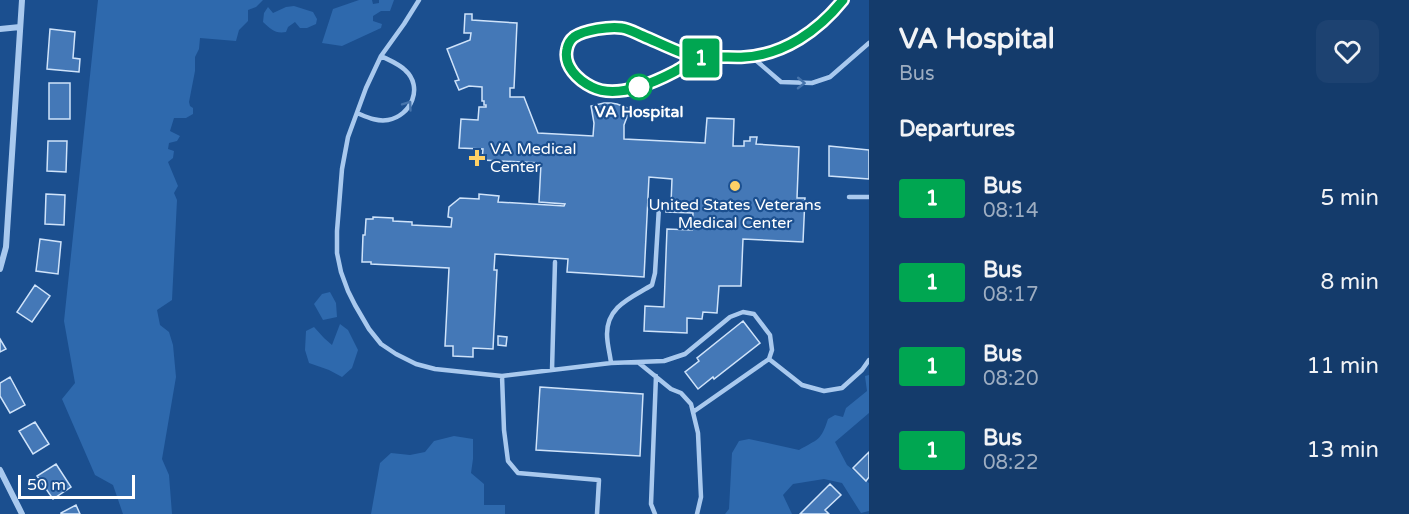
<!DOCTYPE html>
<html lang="en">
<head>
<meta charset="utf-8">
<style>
  body { margin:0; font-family:"Varela Round",sans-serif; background:#1d4271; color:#f1f3f6; height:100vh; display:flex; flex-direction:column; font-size:22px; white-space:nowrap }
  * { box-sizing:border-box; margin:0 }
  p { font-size:20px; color:#9dadc1 }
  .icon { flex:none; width:33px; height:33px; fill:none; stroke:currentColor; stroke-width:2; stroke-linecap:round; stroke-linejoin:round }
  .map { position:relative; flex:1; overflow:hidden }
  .panel { display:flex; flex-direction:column; background:#143b6b; width:540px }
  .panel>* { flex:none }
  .badge { padding:0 12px; border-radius:4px; font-size:21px; line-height:39px }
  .scale { position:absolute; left:18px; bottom:15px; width:117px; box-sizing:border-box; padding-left:6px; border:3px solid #fff; border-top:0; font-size:16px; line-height:21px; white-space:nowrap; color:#fff; -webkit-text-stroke:4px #1b4f8f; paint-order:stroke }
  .map>.badge { position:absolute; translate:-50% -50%; box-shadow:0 0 0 3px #fff }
  h2 { padding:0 30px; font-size:22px; line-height:54px }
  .round { display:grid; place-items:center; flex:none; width:63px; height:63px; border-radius:12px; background:#1d4271 }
  .head { display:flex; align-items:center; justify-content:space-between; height:102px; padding:0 30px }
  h1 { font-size:28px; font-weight:700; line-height:45px }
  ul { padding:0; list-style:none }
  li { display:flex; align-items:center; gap:18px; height:84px; padding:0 30px }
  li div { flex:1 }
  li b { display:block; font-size:22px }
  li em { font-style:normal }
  li .badge { min-width:66px; font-weight:700; text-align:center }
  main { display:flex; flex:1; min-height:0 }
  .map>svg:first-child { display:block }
</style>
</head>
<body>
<main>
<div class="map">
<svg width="869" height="514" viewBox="0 0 869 514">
  <rect width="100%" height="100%" fill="#1b4f8f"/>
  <!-- green -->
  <path fill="#2e69ad" d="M98 0H263L256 7 248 10V21L239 30 236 41 200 38 199 49 195 57V71L189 102 190 106 193 108V114L186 118H174L170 131 180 136 177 141 169 143 168 149 174 151 173 158 168 162 178 186 174 193 177 200 172 300 157 310 160 325 169 332 173 345 176 377 162 459 169 475 172 514H123L113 485 95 475 62 399 75 383 64 321Z
    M359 0H372L373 4 379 3V0H394L390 11H381L373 16V21L382 24 381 28 342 46 322 43 333 9Z
    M294 6 313 12 317 19 316 24 307 28H300L295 22 288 27 286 32C275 34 271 29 263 22L264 13 268 7 273 13 286 7Z
    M330 292 336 303 337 317 323 320 314 304 322 294Z
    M340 324 348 330 358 350 352 368 342 377 329 370 309 363 305 350 306 331 314 327 324 338 332 345Z
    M869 375V413L835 442 847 465 869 483V511L861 513 842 483 824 479 793 484 783 495 792 514H725L729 509 732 453 739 441 749 439 799 450C818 439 821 441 828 419L835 415 843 417 846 408 867 391 865 376Z
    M454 436 473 439V459L471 473 484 484V505H505V514H371L380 463 391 453 410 455 425 452 434 441Z"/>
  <!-- building -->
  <path fill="#4478b7" stroke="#cfe3fa" stroke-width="1.5" d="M465 14H472V20L517 23 514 88H510V97H524L538 133 593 136 594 123 591 106 604 103H611L617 104 630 109 624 125V139L705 143 707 118 734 119 733 146H744V141H750V137H757L756 144 799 147 797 198H805L803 242 743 239 741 286H719L717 313 703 312 702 319 687 318V333L644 331 645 306 664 307 667 229 692 230 693 213 666 212 667 203H671L672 179 649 177 644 277 567 272 568 259 495 254 494 270H497L493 349 473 348V357L453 356V346H445L449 268 371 264V262H362L363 235H365L366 219H373V217L393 218V221L412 222V225L451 227 452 218 448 217 449 207 460 198 479 199V194L499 196 498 202 564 206 565 204 539 202 541 163 482 160 483 149 459 148 461 119 478 120 479 107H486V105H484V101H482V87L469 86 459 90 455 81 459 80 447 49 470 40 471 33H464Z
    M50 29 75 32 73 58 80 59 79 72 47 69Z
    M49 83H70V119H49Z
    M48 141H67L66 172 47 171Z
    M829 146 869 150V179L829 176Z
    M46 194 65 195 64 225 45 224Z
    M40 239 61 242 58 274 36 271Z
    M35 285 50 296 32 322 17 312Z
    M743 321 760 343 714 379 713 377 698 389 685 372 699 361 697 358Z
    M498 336 507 337 506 346 498 345Z
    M0 339 6 349 0 352Z
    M10 377 25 405 10 413 0 396V383Z
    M540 387 643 394 640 456 536 450Z
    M35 422 49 444 33 454 19 431Z
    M869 452V477L866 481 853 468Z
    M56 464 71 487 53 499 37 476Z
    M830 484 841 495 825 510 829 514H800Z
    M76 505 80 514H61V513Z"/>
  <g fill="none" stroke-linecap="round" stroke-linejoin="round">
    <!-- service -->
    <path stroke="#a9c9ee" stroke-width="4.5" d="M419 0 404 24 381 56 366 88 348 137 342 169 337 231V253L341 272 348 291 355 305 369 329 381 344 396 354 416 364 435 369 502 376 611 363 664 361 685 354 730 317 743 312 754 314 770 335 772 350 769 359 693 412
      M752 57 781 82 812 83 830 77 869 43
      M700 58C664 77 615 109 578 77 571 71 565 64 566 54 566 48 568 41 573 38 582 30 609 26 621 28 628 29 636 33 642 36 656 42 670 49 684 54 698 58 711 58 725 58 734 58 744 58 752 57 789 51 820 28 843 0
      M357 113C367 117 377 122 388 120 411 116 424 87 405 70 399 64 389 60 381 56
      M849 197H869
      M769 359 802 385 824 391 842 388 862 370 869 360
      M611 363C610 354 607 344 607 334 607 306 631 298 652 285L655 273 659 207
      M639 363 671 389 681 393 691 404 698 433 701 497 697 514
      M552 370 555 262
      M502 376 504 430 508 461 518 473 599 480 597 514
      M655 514 651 504 656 376"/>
    <!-- minor -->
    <path stroke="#a9c9ee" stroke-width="6" d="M0 29 20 27
      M0 269 6 247 22 0
      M0 470 22 514"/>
  </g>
  <!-- one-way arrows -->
  <defs><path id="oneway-chevron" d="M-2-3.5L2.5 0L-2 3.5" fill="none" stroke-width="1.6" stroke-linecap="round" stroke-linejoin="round" transform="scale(1.5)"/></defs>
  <g stroke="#4674ac">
    <use href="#oneway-chevron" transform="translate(801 83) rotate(1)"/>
    <use href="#oneway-chevron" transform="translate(408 105) rotate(-54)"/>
  </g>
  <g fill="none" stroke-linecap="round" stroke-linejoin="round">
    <defs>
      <path id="line" d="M685 54C671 49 657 42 643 36 636 33 629 29 622 28 610 26 584 30 574 37 570 40 568 44 567 49 563 66 578 80 592 87 616 99 653 83 674 72 682 68 690 61 698 59 708 55 732 58 744 57 784 55 819 30 843 0"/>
    </defs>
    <!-- line casing -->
    <use href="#line" stroke="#fff" stroke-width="14"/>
    <!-- line -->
    <use href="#line" stroke="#00a651" stroke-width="9"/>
  </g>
  <!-- markers -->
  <circle fill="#fff" stroke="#00a651" stroke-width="3" cx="639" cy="87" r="12"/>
  <g fill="#ffd166" stroke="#1b4f8f" stroke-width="2">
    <path d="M474 149h6v6h6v6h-6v6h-6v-6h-6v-6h6z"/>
    <circle cx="735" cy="186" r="6"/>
  </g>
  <g text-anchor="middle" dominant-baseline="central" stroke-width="4.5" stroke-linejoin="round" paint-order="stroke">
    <!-- stop labels -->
    <g font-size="16" font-weight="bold" fill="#fff" stroke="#1b4f8f">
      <text x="639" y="112">VA Hospital</text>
    </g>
    <!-- poi labels -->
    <g font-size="16" fill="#fff" stroke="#1b4f8f" text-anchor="start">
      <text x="490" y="149">VA Medical<tspan x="490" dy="18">Center</tspan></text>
      <text x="735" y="205" text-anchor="middle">United States Veterans<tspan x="735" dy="18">Medical Center</tspan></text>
    </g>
  </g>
</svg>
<div class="scale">50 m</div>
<b class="badge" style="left:701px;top:58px;background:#00a651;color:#fff">1</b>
</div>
<section class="panel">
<div class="head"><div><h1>VA Hospital</h1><p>Bus</p></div><a class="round"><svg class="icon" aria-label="heart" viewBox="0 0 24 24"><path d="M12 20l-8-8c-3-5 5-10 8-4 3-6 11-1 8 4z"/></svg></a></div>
<h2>Departures</h2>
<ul>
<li><span class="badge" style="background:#00a651;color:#fff">1</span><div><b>Bus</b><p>08:14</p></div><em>5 min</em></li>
<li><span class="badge" style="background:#00a651;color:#fff">1</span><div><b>Bus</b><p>08:17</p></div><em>8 min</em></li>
<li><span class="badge" style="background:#00a651;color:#fff">1</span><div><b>Bus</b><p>08:20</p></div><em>11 min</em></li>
<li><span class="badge" style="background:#00a651;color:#fff">1</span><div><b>Bus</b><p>08:22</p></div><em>13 min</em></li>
</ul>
</section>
</main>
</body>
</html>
